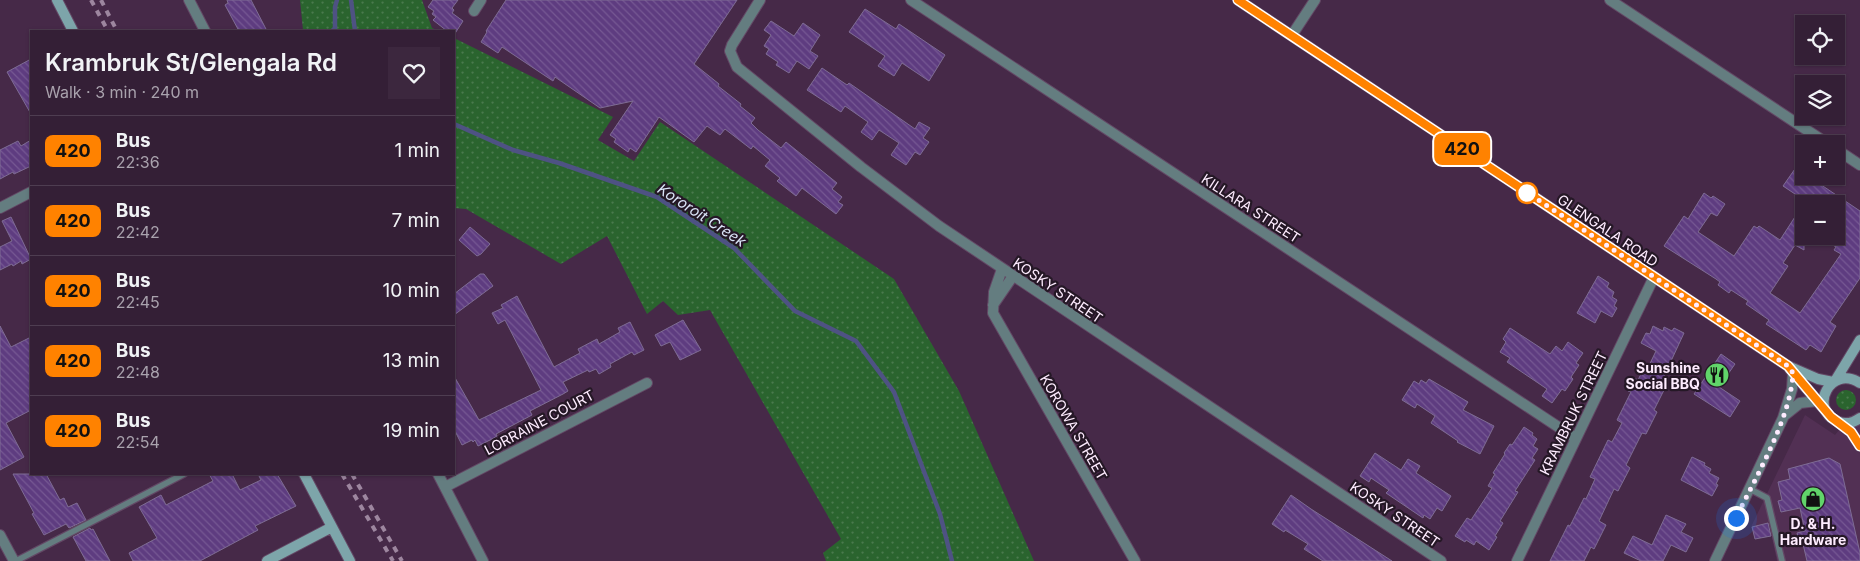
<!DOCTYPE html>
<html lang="en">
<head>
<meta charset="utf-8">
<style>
  body { margin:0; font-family:Inter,sans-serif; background:#3c273e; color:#f1f3f6; height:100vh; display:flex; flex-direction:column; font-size:19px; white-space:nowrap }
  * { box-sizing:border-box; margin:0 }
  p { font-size:16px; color:#a9a2ad }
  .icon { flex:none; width:28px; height:28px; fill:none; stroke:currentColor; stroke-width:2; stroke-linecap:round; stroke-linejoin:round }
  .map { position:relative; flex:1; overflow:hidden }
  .drawer { position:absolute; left:30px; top:30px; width:425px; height:445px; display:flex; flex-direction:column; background:#341f36; border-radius:0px; box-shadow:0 1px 4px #0004,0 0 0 1px #4e3d51 }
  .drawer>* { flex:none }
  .badge { padding:0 10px; border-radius:8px; font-size:18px; line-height:32px }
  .buttons { position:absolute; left:1795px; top:15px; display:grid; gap:10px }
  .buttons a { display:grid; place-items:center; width:50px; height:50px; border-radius:0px; background:#341f36; box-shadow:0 1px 4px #0004,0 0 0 1px #4e3d51; font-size:25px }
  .you { position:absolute; width:25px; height:25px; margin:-12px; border:4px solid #fff; border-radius:50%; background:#1a73e8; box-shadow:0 0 0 8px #1a73e833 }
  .map>.badge { position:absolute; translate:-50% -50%; box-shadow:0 0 0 2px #fff }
  .round { display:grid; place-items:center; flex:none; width:52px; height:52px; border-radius:0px; background:#3c273e }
  .summary { display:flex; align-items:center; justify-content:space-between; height:85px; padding:0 15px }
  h1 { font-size:24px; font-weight:600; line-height:38px }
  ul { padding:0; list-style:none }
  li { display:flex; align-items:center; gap:15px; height:70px; padding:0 15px; border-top:1px solid #4e3d51 }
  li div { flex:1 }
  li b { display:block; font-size:19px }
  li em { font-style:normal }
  li .badge { min-width:55px; font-weight:700; text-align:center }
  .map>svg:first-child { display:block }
</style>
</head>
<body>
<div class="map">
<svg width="1860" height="561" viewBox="0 0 1860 561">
  <defs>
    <pattern id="park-dots" width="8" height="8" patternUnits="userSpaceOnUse" patternTransform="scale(1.25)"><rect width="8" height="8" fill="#2a642e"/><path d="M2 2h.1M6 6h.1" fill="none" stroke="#4a7a4d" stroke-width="1.8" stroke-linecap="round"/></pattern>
    <pattern id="building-back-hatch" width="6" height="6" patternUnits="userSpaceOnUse" patternTransform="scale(1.25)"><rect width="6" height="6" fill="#5e3c80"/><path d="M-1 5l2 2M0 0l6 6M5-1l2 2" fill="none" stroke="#765893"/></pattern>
  </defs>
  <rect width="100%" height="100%" fill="#462948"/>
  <!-- built -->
  <path fill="#523054" d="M1805 415 1835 435 1839 430 1852 428 1860 424V561H1777L1769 524 1751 527Z"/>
  <!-- park -->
  <path fill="url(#park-dots)" d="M300 0H422L432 28 439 31H302L303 30Z
    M454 38 613 117 598 140 634 161 660 122 894 279 959 391 1034 561H826L823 553 841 539 710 310 678 315 663 301 647 314 607 236 561 264 466 209 454 208Z
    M1836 400a10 10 0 1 1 20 0a10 10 0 1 1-20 0Z"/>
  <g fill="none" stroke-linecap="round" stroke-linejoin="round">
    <!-- stream -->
    <path stroke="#4e5283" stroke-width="4.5" d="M351 0 355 31
      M332 31 335 28V7L337 0
      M454 124 513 150 559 163 657 197 734 248 795 311 856 341 894 392 940 514 952 561"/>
  </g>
  <!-- building -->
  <path fill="url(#building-back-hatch)" stroke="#7e6c94" d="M227 0H251L267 31H239L225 5 228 3Z
    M433 0H458L452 8 454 10 452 13 463 21 454 35V31H447L433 20 436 17 432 14 434 11 428 7Z
    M506 0H737L694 64 719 84 718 86 741 104 740 106 755 118 751 123 758 130 781 148 786 142 837 183 832 189 842 197 838 202 843 205 836 214 802 188 796 196 777 181 780 178 765 166 770 160 753 146 751 149 725 129 720 135 707 126 694 142 659 117 636 152 630 148 628 152 614 142 616 139 610 135 633 101 600 108 555 77 553 81 502 47 498 53 481 42 487 32 486 31Z
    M865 9 896 29 899 24 945 55 929 81 902 63 894 76 878 66 885 56 849 32Z
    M771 21 794 36 803 23 820 35 810 51 818 56 809 69 797 61 789 73 776 65 778 62 766 54 769 49 764 46 771 35 764 30Z
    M31 59V114L7 72Z
    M822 68 847 85 849 83 915 129 919 122 930 128 923 138 929 142 920 155 915 152 906 165 891 155 899 143 879 130 872 140 861 132 868 122 845 106 841 112 807 90Z
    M31 140V166L14 174 13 172 0 179V150L18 141 21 146Z
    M1804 156V176H1808L1860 211V278L1830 322 1836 326 1821 352 1810 345 1806 350 1766 324 1769 320 1746 304 1748 301 1731 290 1729 293 1718 285 1720 282 1716 279 1664 246 1684 216 1688 219 1704 193 1711 198 1713 196 1725 204 1717 216 1711 213 1698 232 1734 256 1754 226 1757 228 1759 226 1780 240 1804 203V250L1795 245 1783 263 1788 266 1770 293 1800 313 1841 254 1834 250 1836 247 1819 236H1836V204H1810L1783 186Z
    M11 217 31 259 22 264 21 261 13 266 12 264 0 270V247L12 241 2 221Z
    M470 227 490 244 481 254 477 256 459 240Z
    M480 274H484L493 286 454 315V294Z
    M1598 276 1609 283 1607 287 1614 292 1612 297 1617 300 1614 306 1617 308 1612 317 1601 311 1595 323 1577 313Z
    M517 296 554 367 580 353 578 349 597 339 599 344 620 332 618 328 630 322 644 350 634 355 632 352 610 364 611 367 599 374 596 369 589 372 588 370 563 382 568 391 563 394 530 411 532 415 496 434 497 436 492 439 478 446 475 440 473 442 472 440 462 445 454 429V376L479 420 541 390 505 320 498 324 492 313 503 308 501 305Z
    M683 320 701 350 680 360 670 342 661 346 655 335Z
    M0 326 11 347 31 337V410L6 423 24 457 0 470Z
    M1653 326 1663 331 1664 327 1672 331 1674 328 1684 333 1659 387 1664 390 1654 410 1657 412 1646 434 1642 433 1626 465 1630 468 1618 491 1614 489 1599 521 1606 525 1594 549 1591 547 1584 561H1550L1568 525 1570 526 1584 498 1586 499 1595 479 1590 477 1608 440 1612 442 1622 423 1617 420 1631 392 1628 391 1634 378 1638 380 1642 372 1645 374 1656 351 1641 343 1646 333 1650 334Z
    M1510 328 1550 354 1556 346 1562 351 1568 342 1583 353 1576 363 1579 365 1571 377 1573 379 1565 391 1562 389 1552 403 1542 396 1547 389 1507 362 1510 358 1500 352 1506 342 1503 339Z
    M1721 354 1735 364 1719 387 1740 401 1730 417 1694 394Z
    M1429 379 1468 402 1463 410 1494 426 1480 454 1457 442 1458 441 1431 423 1435 416 1417 404 1415 408 1402 400 1414 381 1419 384 1421 380 1426 383Z
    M1524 427 1533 433 1532 435 1537 439 1533 446 1538 449 1532 458 1535 460 1515 491 1518 492 1500 521 1503 523 1495 536 1497 537 1489 550 1476 541 1474 545 1466 540 1465 542 1455 536 1467 518 1471 520 1492 488 1488 486 1495 474 1493 473 1505 454 1504 453 1510 444 1512 445Z
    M1375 453 1401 470 1408 459 1420 466 1416 473 1451 496 1442 511 1437 508 1430 519 1424 515 1423 518 1386 493 1389 490 1371 478 1369 482 1360 476Z
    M1692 457 1705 463 1704 465 1711 469 1709 473 1719 478 1716 484 1718 485 1712 496 1681 480Z
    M1829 458 1840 464 1860 553V561H1807L1803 544H1800L1797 533 1805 531 1800 508 1781 512 1778 501 1782 500 1778 482 1790 479 1788 469Z
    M13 474H46L60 500 64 498 68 507 77 503 86 520 69 528 66 524 44 535 32 514 34 513Z
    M209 474H232L240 490 261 480 258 474H277L296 506 255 526 258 530 200 561H133L129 553 157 538 139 507 161 495 166 505 213 481Z
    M1291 495 1311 509 1392 561H1323L1304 549 1308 544 1285 530 1284 532 1272 524Z
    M1666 515 1686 524 1681 532 1693 538 1686 552 1671 545 1663 561H1641L1624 553 1633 536 1652 545Z
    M1768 523 1771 536 1755 539 1752 527Z
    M90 528 91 530 93 529 110 561H86L73 537Z"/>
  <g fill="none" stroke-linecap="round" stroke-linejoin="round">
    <defs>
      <path id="lane" d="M1750 489 1767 498 1782 561
        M16 561 184 474"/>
      <path id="street" d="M189 0 205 31
        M760 0 732 45 730 51 737 67 861 167 939 226 1441 561
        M911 0 1575 438
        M1610 0 1828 144
        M474 11 481 0
        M1292 35 1315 0
        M1836 149 1860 165
        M0 208 31 192
        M1002 269 994 292 993 313 1135 561
        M993 305 1013 276
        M1785 415 1800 403 1817 401
        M438 474 483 561
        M445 487 647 383
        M0 535 14 561
        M1517 561 1654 277
        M1715 561 1783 418 1792 389 1793 373"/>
      <path id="secondary" d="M57 0 73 31
        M1238 0 1788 366 1818 379 1833 382
        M1790 369 1825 410
        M1835 381 1860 340
        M1860 383C1831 364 1808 408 1837 421 1845 425 1853 423 1860 418
        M1840 423 1851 432 1860 446
        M304 474 350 561
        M267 561 332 527"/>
    </defs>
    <!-- lane casing -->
    <use href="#lane" stroke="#634865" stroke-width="8"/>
    <!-- street casing -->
    <use href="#street" stroke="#634865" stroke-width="12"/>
    <!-- secondary casing -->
    <use href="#secondary" stroke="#634865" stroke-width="12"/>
    <!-- lane -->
    <use href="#lane" stroke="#647d80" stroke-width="5.5"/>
    <!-- street -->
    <use href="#street" stroke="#647d80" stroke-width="10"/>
    <!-- secondary -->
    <use href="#secondary" stroke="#7da5aa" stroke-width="10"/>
    <!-- rail -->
    <path stroke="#9d869f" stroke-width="4" stroke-dasharray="6 6" stroke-linecap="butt" d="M91 0 108 31
      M101 0 117 31
      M342 474 393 561
      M352 474 402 561"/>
  </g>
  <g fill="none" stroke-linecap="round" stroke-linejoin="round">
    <defs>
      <path id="line" d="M1238 0 1788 366 1831 417 1851 432 1860 446"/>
    </defs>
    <!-- line casing -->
    <use href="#line" stroke="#fff" stroke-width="11"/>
    <!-- line -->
    <use href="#line" stroke="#ff8200" stroke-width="8"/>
    <!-- walk -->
    <path stroke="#feecff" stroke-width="5" stroke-dasharray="0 9" d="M1527 193 1522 189 1788 366 1793 373C1791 418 1756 476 1736 518"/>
  </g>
  <!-- icons -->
  <defs>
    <symbol id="restaurant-disc" viewBox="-11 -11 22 22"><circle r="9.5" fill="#61d46a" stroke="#251826"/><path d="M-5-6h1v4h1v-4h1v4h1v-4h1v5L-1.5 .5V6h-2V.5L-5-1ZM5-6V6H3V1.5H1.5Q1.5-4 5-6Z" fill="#111"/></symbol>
    <symbol id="shop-disc" viewBox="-11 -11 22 22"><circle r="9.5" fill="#61d46a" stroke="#251826"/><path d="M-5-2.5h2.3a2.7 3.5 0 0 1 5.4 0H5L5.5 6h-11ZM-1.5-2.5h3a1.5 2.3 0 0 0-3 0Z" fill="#111"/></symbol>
  </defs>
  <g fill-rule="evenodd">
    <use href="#restaurant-disc" x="1703" y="361" width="28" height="28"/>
    <use href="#shop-disc" x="1799" y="485" width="28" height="28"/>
  </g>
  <!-- markers -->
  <circle fill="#fff" stroke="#ff8200" stroke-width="2.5" cx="1527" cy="193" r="10"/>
  <g text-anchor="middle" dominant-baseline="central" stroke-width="4.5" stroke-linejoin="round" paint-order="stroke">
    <!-- street labels -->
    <g font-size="14" fill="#feecff" stroke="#251826">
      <text transform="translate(1251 208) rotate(33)">KILLARA STREET</text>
      <text transform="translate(1608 230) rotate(34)">GLENGALA ROAD</text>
      <text transform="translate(1058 290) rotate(34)">KOSKY STREET</text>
      <text transform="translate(1573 413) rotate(-64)">KRAMBRUK STREET</text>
      <text transform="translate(539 422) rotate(-28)">LORRAINE COURT</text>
      <text transform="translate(1074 427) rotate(60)">KOROWA STREET</text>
      <text transform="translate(1395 514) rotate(34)">KOSKY STREET</text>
    </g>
    <!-- poi labels -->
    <g font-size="14" font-weight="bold" fill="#feecff" stroke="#251826" text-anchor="end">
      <text x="1700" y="367">Sunshine<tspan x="1700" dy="16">Social BBQ</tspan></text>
      <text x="1813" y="523" text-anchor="middle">D. &amp; H.<tspan x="1813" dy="16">Hardware</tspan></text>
    </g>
    <!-- water labels -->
    <g font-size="15" font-style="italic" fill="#dae4f7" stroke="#251826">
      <text transform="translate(702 215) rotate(33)">Kororoit Creek</text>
    </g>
  </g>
</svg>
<div class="buttons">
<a><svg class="icon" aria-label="locate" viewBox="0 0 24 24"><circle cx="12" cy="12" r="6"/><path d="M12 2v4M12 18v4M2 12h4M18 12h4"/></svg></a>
<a><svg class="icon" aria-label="layers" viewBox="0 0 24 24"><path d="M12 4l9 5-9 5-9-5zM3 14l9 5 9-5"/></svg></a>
<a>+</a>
<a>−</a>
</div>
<div class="you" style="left:1736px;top:518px"></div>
<b class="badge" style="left:1462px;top:149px;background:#ff8200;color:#111">420</b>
<section class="drawer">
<div class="summary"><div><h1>Krambruk St/Glengala Rd</h1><p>Walk · 3 min · 240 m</p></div><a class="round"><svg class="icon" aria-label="heart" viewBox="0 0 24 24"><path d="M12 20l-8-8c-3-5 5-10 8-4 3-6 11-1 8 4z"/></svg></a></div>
<ul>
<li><span class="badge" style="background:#ff8200;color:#111">420</span><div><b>Bus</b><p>22:36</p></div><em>1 min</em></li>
<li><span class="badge" style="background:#ff8200;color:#111">420</span><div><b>Bus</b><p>22:42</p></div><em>7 min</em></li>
<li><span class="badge" style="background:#ff8200;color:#111">420</span><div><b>Bus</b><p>22:45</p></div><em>10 min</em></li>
<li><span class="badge" style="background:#ff8200;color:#111">420</span><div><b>Bus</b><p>22:48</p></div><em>13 min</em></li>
<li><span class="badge" style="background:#ff8200;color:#111">420</span><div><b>Bus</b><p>22:54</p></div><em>19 min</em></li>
</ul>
</section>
</div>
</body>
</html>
